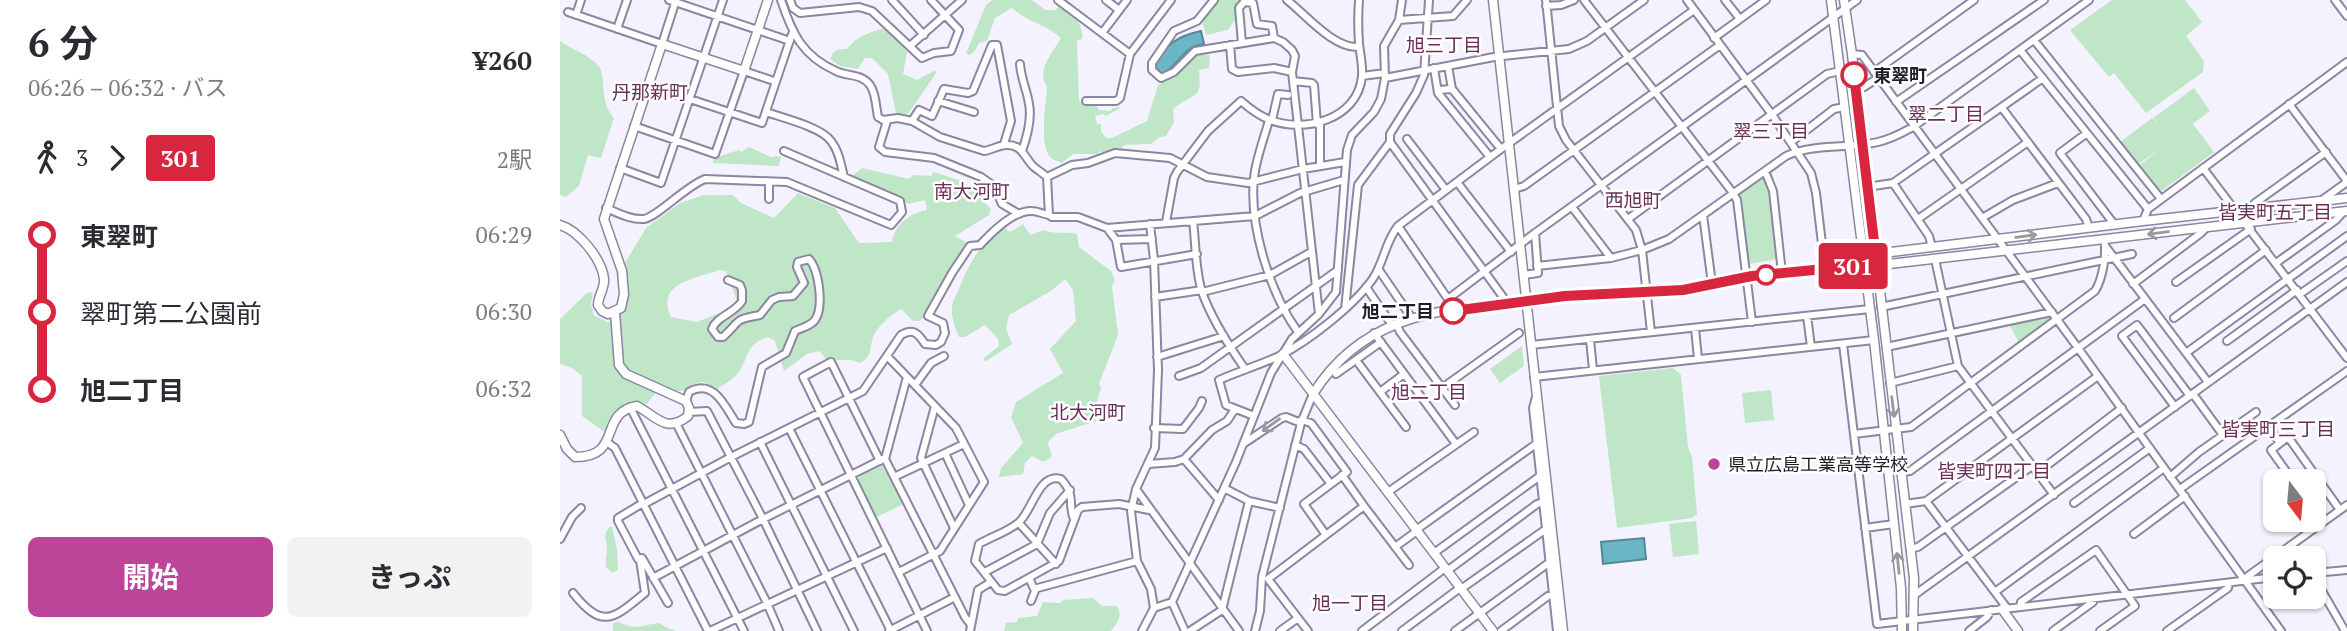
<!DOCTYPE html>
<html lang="ja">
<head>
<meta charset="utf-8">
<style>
  body { margin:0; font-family:"PT Serif","Noto Sans JP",serif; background:#f2f2f3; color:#2b2b33; height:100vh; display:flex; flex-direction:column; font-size:26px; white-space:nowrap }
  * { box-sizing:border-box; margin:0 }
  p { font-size:23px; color:#7c7c81 }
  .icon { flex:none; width:38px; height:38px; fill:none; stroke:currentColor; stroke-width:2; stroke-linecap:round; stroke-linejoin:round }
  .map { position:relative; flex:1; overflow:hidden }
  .sheet { display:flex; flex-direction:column; background:#fff; width:560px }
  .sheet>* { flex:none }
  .badge { padding:0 14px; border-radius:5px; font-size:24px; line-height:46px }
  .needle { width:46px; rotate:164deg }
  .buttons { position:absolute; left:1703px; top:469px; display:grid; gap:14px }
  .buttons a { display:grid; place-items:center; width:63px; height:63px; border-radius:10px; background:#fff; box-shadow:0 2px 5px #0004; font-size:35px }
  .map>.badge { position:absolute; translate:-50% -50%; box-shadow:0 0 0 4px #fff }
  .legs { display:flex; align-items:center; gap:10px; height:77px; padding:0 28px; font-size:23px }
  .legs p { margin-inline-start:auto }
  .summary { display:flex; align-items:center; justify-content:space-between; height:119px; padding:0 28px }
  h1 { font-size:38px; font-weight:700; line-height:52px }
  .action { display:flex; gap:14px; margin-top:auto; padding:14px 28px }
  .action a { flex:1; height:80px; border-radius:10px; background:#bc459a; color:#fff; font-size:28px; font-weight:700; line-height:80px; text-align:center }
  .action a+a { background:#f2f2f3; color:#2b2b33 }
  ul { padding:0 28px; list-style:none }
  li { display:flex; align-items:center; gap:24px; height:77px; font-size:26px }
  li i { display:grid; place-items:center; width:10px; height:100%; margin:0 9px; background:currentColor }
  li i::after { content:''; width:18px; height:18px; margin:-9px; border:5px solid; border-radius:50%; background:#fff }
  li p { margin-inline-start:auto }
  li:first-child i { background:linear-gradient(#0000 50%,currentColor 0) }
  li:last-child i { background:linear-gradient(currentColor 50%,#0000 0) }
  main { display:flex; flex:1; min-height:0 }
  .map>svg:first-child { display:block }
</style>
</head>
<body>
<main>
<section class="sheet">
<div class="summary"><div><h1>6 分</h1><p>06:26 – 06:32 · バス</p></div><b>¥260</b></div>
<div class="legs"><svg class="icon" aria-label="walk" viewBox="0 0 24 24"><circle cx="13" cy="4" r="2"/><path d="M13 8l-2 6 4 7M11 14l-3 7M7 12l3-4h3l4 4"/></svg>3<svg class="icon" aria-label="forward" viewBox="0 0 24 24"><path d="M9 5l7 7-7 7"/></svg><b class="badge" style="background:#d7263d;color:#fff">301</b><p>2駅</p></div>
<ul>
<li><i style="color:#d7263d"></i><b>東翠町</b><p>06:29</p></li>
<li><i style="color:#d7263d"></i><span>翠町第二公園前</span><p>06:30</p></li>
<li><i style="color:#d7263d"></i><b>旭二丁目</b><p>06:32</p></li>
</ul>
<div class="action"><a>開始</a><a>きっぷ</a></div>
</section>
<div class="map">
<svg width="1787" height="631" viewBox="0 0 1787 631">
  <rect width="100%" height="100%" fill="#f4f2fe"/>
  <!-- green -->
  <path fill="#bfe7c7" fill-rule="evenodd" d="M432 0H472L485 10H495L500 6C513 16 524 22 522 39L517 41 519 101 525 105 535 104 539 110 550 111 553 108 562 107 546 116 543 114 535 116 537 124H541V131L546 138H552L587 121 598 85 617 76 636 55H650L649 68 639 70C643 104 631 91 613 110L614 122 606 136 598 138 591 144 564 145 560 149 544 154 540 151 538 154H513L502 163C497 161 491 160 488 154 480 140 486 102 487 86 475 71 493 53 501 38 487 24 468 23 452 8L435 18 427 41 419 43 414 52 409 55 406 53 426 5Z
    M658 0H679L677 17 668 30 646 35 642 21Z
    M1552 0H1625L1642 22 1626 36 1644 61 1643 72 1586 113 1554 73 1549 77 1510 30Z
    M325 28 347 52 343 74 357 80 374 71 377 72 348 114 336 113 328 74 312 58H305L298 69 280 66 270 59C274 49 278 49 287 49 297 36 310 32 325 28Z
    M0 41C11 49 29 55 38 65 48 77 37 98 54 118L41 158 28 155 19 186 6 197 0 195Z
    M1634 88 1650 111 1610 141 1633 124 1654 152 1599 193 1578 166 1602 148 1578 164 1560 142 1592 118 1600 128 1593 118Z
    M189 147 211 157 221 156 219 166 153 163 154 158 179 150 181 152Z
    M302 168 349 179 353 175 371 176 374 172 404 182 431 209 429 215 395 236 409 244 371 311 359 321H353L341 309C331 315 321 323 315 333 308 346 314 356 300 363L291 360H266L260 351 247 354 224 371 215 341 208 337C183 345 190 360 176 375 171 381 163 385 157 389 132 372 136 392 118 391 114 391 106 386 102 384L87 404C66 398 54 409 48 428L43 431 22 416V376L12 368 0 364V319L27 293 33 292 31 304 34 315 47 322 59 319 68 296 65 263 86 228 120 203 144 195H173L181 203 214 218 238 193 275 208 299 243 332 242C335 224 350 213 367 210L365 200 349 204 292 176ZM159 270 166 271 177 301 172 308 137 322 111 317C95 283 135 279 159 270Z
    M1202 176H1205L1211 191 1218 259 1189 264 1177 195Z
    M463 224 470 235 484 230C495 235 505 231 517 234L519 247 551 271 555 280 552 286 558 335 539 384 541 388 537 401 540 411 536 421 496 434 488 442 492 457 483 462 472 456 465 463 463 474 439 477 441 468 463 443 451 417 456 402 503 373 490 349 516 321 513 290 505 279 491 291 449 315 446 329 452 344 426 361 423 360 424 358 439 346 438 339 425 325 405 337H399C395 328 391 316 392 306 393 298 398 293 400 286 410 261 422 242 444 226L448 231H452Z
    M1489 316 1491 320 1464 341H1458L1449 324Z
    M962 346 964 366 940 383 930 369Z
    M1113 368 1121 375 1128 447 1132 457 1137 514 1132 518 1057 528 1039 376Z
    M1211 390 1214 420 1185 423 1182 393Z
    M320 466 323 467 343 504 315 518 298 482 300 476Z
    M1136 521 1139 554 1113 557 1109 524Z
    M50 527H52L57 549 58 570 52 573 46 567C45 561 47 554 47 548 46 538 42 535 50 527Z
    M533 598 542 606H557C563 617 558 622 551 631H444L446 623 457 622 458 618 477 616 483 602 500 603 503 600Z
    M59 622C77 631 81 625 99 623L109 629 117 631H53V623Z"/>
  <!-- water -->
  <path fill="#6bb6c4" stroke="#548895" stroke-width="2" d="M641 31 644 44C622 47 621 63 603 74L598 73 595 64C607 43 618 36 641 31Z
    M1084 538 1086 559 1043 564 1041 542Z"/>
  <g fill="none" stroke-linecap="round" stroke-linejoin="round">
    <defs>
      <path id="minor" d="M109 0 230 41
        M221 0C232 33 242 56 276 71 288 77 301 73 310 85 316 93 316 108 318 117L323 120 338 118 352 121 380 137 424 151C432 150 439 145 446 145 462 144 464 157 473 166 477 170 483 173 487 177L489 215 492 217H518L547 228 695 216 740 193 784 180
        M230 0 233 8 240 13 299 7 312 11 362 58 374 53 391 51 399 30 371 0
        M332 0 364 35
        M498 0 570 54
        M546 0 559 10
        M654 0 637 21 614 31 592 63V70L601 78 614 72 635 51 714 38 723 42 732 50 735 56 732 72 759 314
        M727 0C746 15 774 49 799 47
        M869 0 864 75 856 93 830 134V142L943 297
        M986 0 999 126 1006 140 1076 230 1082 250 1091 332
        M1024 0 1173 193 1177 200 1192 322
        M1127 0 1213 116 1251 173 1256 193 1265 269
        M1165 0 1180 19
        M1775 0 1787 16
        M986 6 1001 5 1014 0
        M8 12 102 44 116 0
        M16 15 21 0
        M839 20 893 16 907 0
        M57 29 67 0
        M542 33 567 0
        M1154 38 1206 0
        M1474 40 1601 199
        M682 43 679 8 684 2 693 3 697 24 712 26 714 38
        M351 45 402 0
        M670 45 672 69 678 72 714 68 732 72
        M1460 50 1588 209
        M1292 54 1302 55 1518 348 1721 631
        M460 64C461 79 467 90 469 104 472 119 467 137 462 151
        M888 66 892 89
        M874 68 878 93 930 157
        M1314 72 1414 0
        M802 76 825 73
        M825 78 934 57 1009 49 1027 41 1084 0
        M733 81 752 83 754 85 757 124
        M88 85 202 123 232 34
        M1296 89 1304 87 1318 78
        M878 90 892 89 941 149
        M378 101 414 112
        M526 101H556L560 98 570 54 611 0
        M1336 102 1484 0
        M1729 104 1787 181
        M1442 108 1526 219 1529 228
        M206 112C223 118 261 127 271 141 279 151 281 165 284 177
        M709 120C704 139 696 158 694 178 689 226 710 293 738 332
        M712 120 718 94 728 95
        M327 121 319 147 325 152 374 158 421 177 434 186 442 204 459 214
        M352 121 359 110 372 116 384 89 408 93 413 91 432 45H437L451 121 444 144
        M74 126 155 154 184 71 214 81
        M1527 133 1500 153 1554 224
        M847 139 886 190
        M1231 142 1274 109 1285 107
        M760 166V123
        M60 168 101 183 163 0
        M1643 168 1787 358
        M1205 171 1213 191 1222 273
        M487 177 512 165 528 163 555 153 610 158 647 177 688 183 743 169 785 162
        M209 182V199
        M897 182 951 252
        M1333 183 1369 236 1372 247
        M1307 187 1333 183 1483 78
        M954 189 964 186 1160 45
        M1762 200 1787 182
        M1012 207 1051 258
        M46 208C58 213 71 220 84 219 97 217 126 186 145 179L227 182 331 225 342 212 340 201 224 151
        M1691 209 1695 203 1766 152
        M1143 215 1152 284
        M1422 218 1453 200 1498 183
        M1068 219 1267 74 1280 71
        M1358 219 1468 142
        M633 221C636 245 635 270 642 292 652 320 669 346 685 369
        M1583 221 1588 209 1787 62
        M606 222 614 178 617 172 648 131 681 101C689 108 698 115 708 119 743 134 798 120 802 76 803 66 800 54 799 43 798 29 798 14 799 0
        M590 224 594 260 598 370 595 448 576 489 571 511 577 561 591 589 594 608
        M838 226 888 299 891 311
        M547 228 556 240 592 239
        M556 240 561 267 637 254
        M1546 247 1648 382
        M1375 259 1398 366 1494 495
        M1716 263 1776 220 1784 211
        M977 266 1051 258 1082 250 1109 239 1226 156C1254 143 1288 149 1318 142 1332 139 1342 133 1353 127L1529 0
        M819 270 851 317
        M963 275 978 273 975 233
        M1616 282 1691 229
        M1573 284 1641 233 1647 227
        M806 287 832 325
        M642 292 710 275 751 252
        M1740 294 1787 261
        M595 297 642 290
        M888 299 975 233 1297 0
        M965 300 1005 296 1123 290 1181 278 1305 265
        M1321 307 1572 254
        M785 309 798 185 830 142
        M1247 316 1251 347
        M1614 318 1706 250
        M836 323 840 332 895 405
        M1135 328 1138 359
        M814 333 896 444
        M1030 339 1033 370
        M1667 341 1737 290
        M1283 344 1317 624 1715 577
        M971 345 1310 309
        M1326 347 1492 312
        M1626 353 1787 236
        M327 356 396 428 424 482 380 551 339 572
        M597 357 664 336
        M799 364 846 427
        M776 374 821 342
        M619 376 641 368 778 270
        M347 377 325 459 405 617 411 625
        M974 377 1314 340
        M1330 383 1398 366
        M355 385 371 363 384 356
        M882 388 959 333
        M820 392 844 374
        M1633 394 1663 435
        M976 397 973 408 997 631
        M126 401 129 392C153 378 165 406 176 423L184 424 189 422 202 367 226 353 235 331C241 328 251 326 255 320 264 307 259 270 249 259L238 262 237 267 244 283 233 296 219 297 212 300 200 315C172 320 182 320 163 337H158L152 329C157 316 175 313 182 301V290L180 285 168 280
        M375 406 361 458 394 528
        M70 407 184 631
        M1615 407 1562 336 1577 325 1630 396
        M129 412 147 411 203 519 257 631
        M694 416 666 405 659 380C679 371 700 365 719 356 749 341 793 306 812 280 824 263 825 242 838 226L941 149 1134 10
        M741 420 751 423 787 472 744 504 766 535
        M116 423 207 603 219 631
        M1708 427 1720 443
        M229 428 331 631
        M594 428 623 429 639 408 642 401
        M1294 434 1351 427 1535 291C1543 278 1547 253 1544 239
        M200 442 294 631
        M48 443 55 448 148 631
        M683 444 722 418 726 417 741 423
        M735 445 744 449 771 484
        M385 453 409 505
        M624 459 659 500
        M320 461 271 362 243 377 367 631
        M588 464 615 462 624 459 652 430 667 421 675 409
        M1341 472 1350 471 1585 299
        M1477 473 1562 408
        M782 475 804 506
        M334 477 404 444
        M1610 477 1639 452 1696 412
        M1733 481 1711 450 1728 437 1780 510
        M664 488 689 501 720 508
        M576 489 679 631
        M1620 489 1787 371
        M828 492 914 432
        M1366 501 1447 608
        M83 503 58 518V521L78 559 82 558 108 603
        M1514 503 1590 448
        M84 504 171 457 303 391 341 335C353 328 358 333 365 344L376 345 381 342 385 333 383 323 368 316 392 273 410 246 420 245C431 233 453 210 472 211 477 211 483 214 489 215
        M1345 504 1366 501 1538 376
        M514 519C507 503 517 497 501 479 478 472 472 513 458 523 447 532 431 537 419 544L415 561 438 590 445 591 499 561 518 510 522 507 559 504 589 510
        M459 523 496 564
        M1305 528 1334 524
        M856 530 976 444
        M1574 534 1625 496
        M0 539 12 517 21 508
        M835 547 857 531
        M1350 549 1358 547 1472 466
        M874 553 980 476
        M887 571 977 504 983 502
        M425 572 477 544 490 513 510 490
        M1754 573 1787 570
        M1754 577 1785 631
        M93 578 203 519 323 459
        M469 578 475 591 471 601
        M1685 580 1688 576 1787 505
        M474 589 577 561
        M901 589 986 529
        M1435 592 1604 468
        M13 593C43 631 54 618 85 593L80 560
        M1353 596 1787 282
        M1460 607 1461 602 1536 550 1575 606 1540 631
        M150 631 327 548
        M329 631 395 597
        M410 631 418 590 431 582
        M582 631 594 608 612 602
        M625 631 612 602 676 462 711 373 732 339 759 314 776 292 787 150 792 135 814 112 821 99 825 78 824 46 839 20 842 0
        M630 631 662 610 689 501
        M695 631 700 611 702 577 741 423 753 394
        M720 631 738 618
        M748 631 708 579 804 506 849 565
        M802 631 885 568
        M842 631 900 588
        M895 631 990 562
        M941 631 988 596 993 594
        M1409 631 1427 617 1431 610
        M1493 631 1533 602V599
        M1607 631 1668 588 1669 583"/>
      <path id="tertiary" d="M933 0 1003 631
        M1271 0 1314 340 1341 588 1342 631
        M1284 0 1292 54 1354 578 1353 631
        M0 225C18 230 42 259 44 279 45 288 38 296 38 305L42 311 48 314 61 308 64 294 62 271 44 219 102 44 184 71 208 0
        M1312 258 1315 254 1583 221 1787 198
        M1312 266 1787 211
        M723 354 933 631
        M753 394C803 314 879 310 965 300
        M0 435 7 449 15 457C64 457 37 413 77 406 96 416 106 434 128 416L129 408 126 401 66 374 59 365 55 312
        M1442 609 1458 631"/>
    </defs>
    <!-- minor casing -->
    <use href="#minor" stroke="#8b86a1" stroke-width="10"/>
    <!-- tertiary casing -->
    <use href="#tertiary" stroke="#8b86a1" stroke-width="11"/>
    <!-- minor -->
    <use href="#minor" stroke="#fff" stroke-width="6"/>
    <!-- tertiary -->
    <use href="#tertiary" stroke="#fff" stroke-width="8"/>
  </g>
  <!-- one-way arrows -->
  <defs><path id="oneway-shaft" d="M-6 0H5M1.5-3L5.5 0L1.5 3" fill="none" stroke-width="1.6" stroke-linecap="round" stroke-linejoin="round" transform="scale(1.75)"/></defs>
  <g stroke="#9a999e">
    <use href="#oneway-shaft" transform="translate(1598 233) rotate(173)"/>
    <use href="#oneway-shaft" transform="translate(1466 236) rotate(-7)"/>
    <use href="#oneway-shaft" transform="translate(1333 407) rotate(83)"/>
    <use href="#oneway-shaft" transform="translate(711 425) rotate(144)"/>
    <use href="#oneway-shaft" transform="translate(1338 563) rotate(-96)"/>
  </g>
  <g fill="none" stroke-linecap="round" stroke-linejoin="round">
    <defs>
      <path id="line-1" d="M893 311 1005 296 1123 290 1192 276 1305 265 1317 266 1294 75"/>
    </defs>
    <!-- line-1 casing -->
    <use href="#line-1" stroke="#fff" stroke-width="16"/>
    <!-- line-1 -->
    <use href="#line-1" stroke="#d7263d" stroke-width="10"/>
  </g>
  <!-- markers -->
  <g fill="#fff" stroke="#d7263d" stroke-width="3.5">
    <circle cx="1294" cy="75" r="12"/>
    <circle cx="1206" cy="275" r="9"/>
    <circle cx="893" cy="311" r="12"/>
  </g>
  <circle fill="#bc459a" stroke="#fff" stroke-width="2.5" cx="1154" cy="464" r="7"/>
  <g text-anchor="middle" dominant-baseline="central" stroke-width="5" stroke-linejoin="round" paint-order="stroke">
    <!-- stop labels -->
    <g font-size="18" font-weight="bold" fill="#1f1d27" stroke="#fff" text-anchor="start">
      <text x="1313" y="75">東翠町</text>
      <text x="874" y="311" text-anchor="end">旭二丁目</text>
    </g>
    <!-- poi labels -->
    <g font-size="18" fill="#1f1d27" stroke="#fff" text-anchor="start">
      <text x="1168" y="464">県立広島工業高等学校</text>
    </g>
    <!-- neighbourhood labels -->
    <g font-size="19" fill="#6a2f58" stroke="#fff">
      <text x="884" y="44">旭三丁目</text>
      <text x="90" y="91">丹那新町</text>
      <text x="1386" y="113">翠二丁目</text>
      <text x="1211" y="130">翠三丁目</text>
      <text x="412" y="190">南大河町</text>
      <text x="1073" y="199">西旭町</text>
      <text x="1715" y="211">皆実町五丁目</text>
      <text x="869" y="391">旭二丁目</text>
      <text x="528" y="411">北大河町</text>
      <text x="1718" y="428">皆実町三丁目</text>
      <text x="1434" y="470">皆実町四丁目</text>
      <text x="790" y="602">旭一丁目</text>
    </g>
  </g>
</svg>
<div class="buttons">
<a><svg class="needle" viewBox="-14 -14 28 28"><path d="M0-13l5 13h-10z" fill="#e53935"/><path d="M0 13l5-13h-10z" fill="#7c7c81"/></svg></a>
<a><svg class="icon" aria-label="locate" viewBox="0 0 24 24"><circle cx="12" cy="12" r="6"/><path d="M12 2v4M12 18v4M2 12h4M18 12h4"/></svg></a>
</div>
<b class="badge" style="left:1293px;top:266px;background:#d7263d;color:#fff">301</b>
</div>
</main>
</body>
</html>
